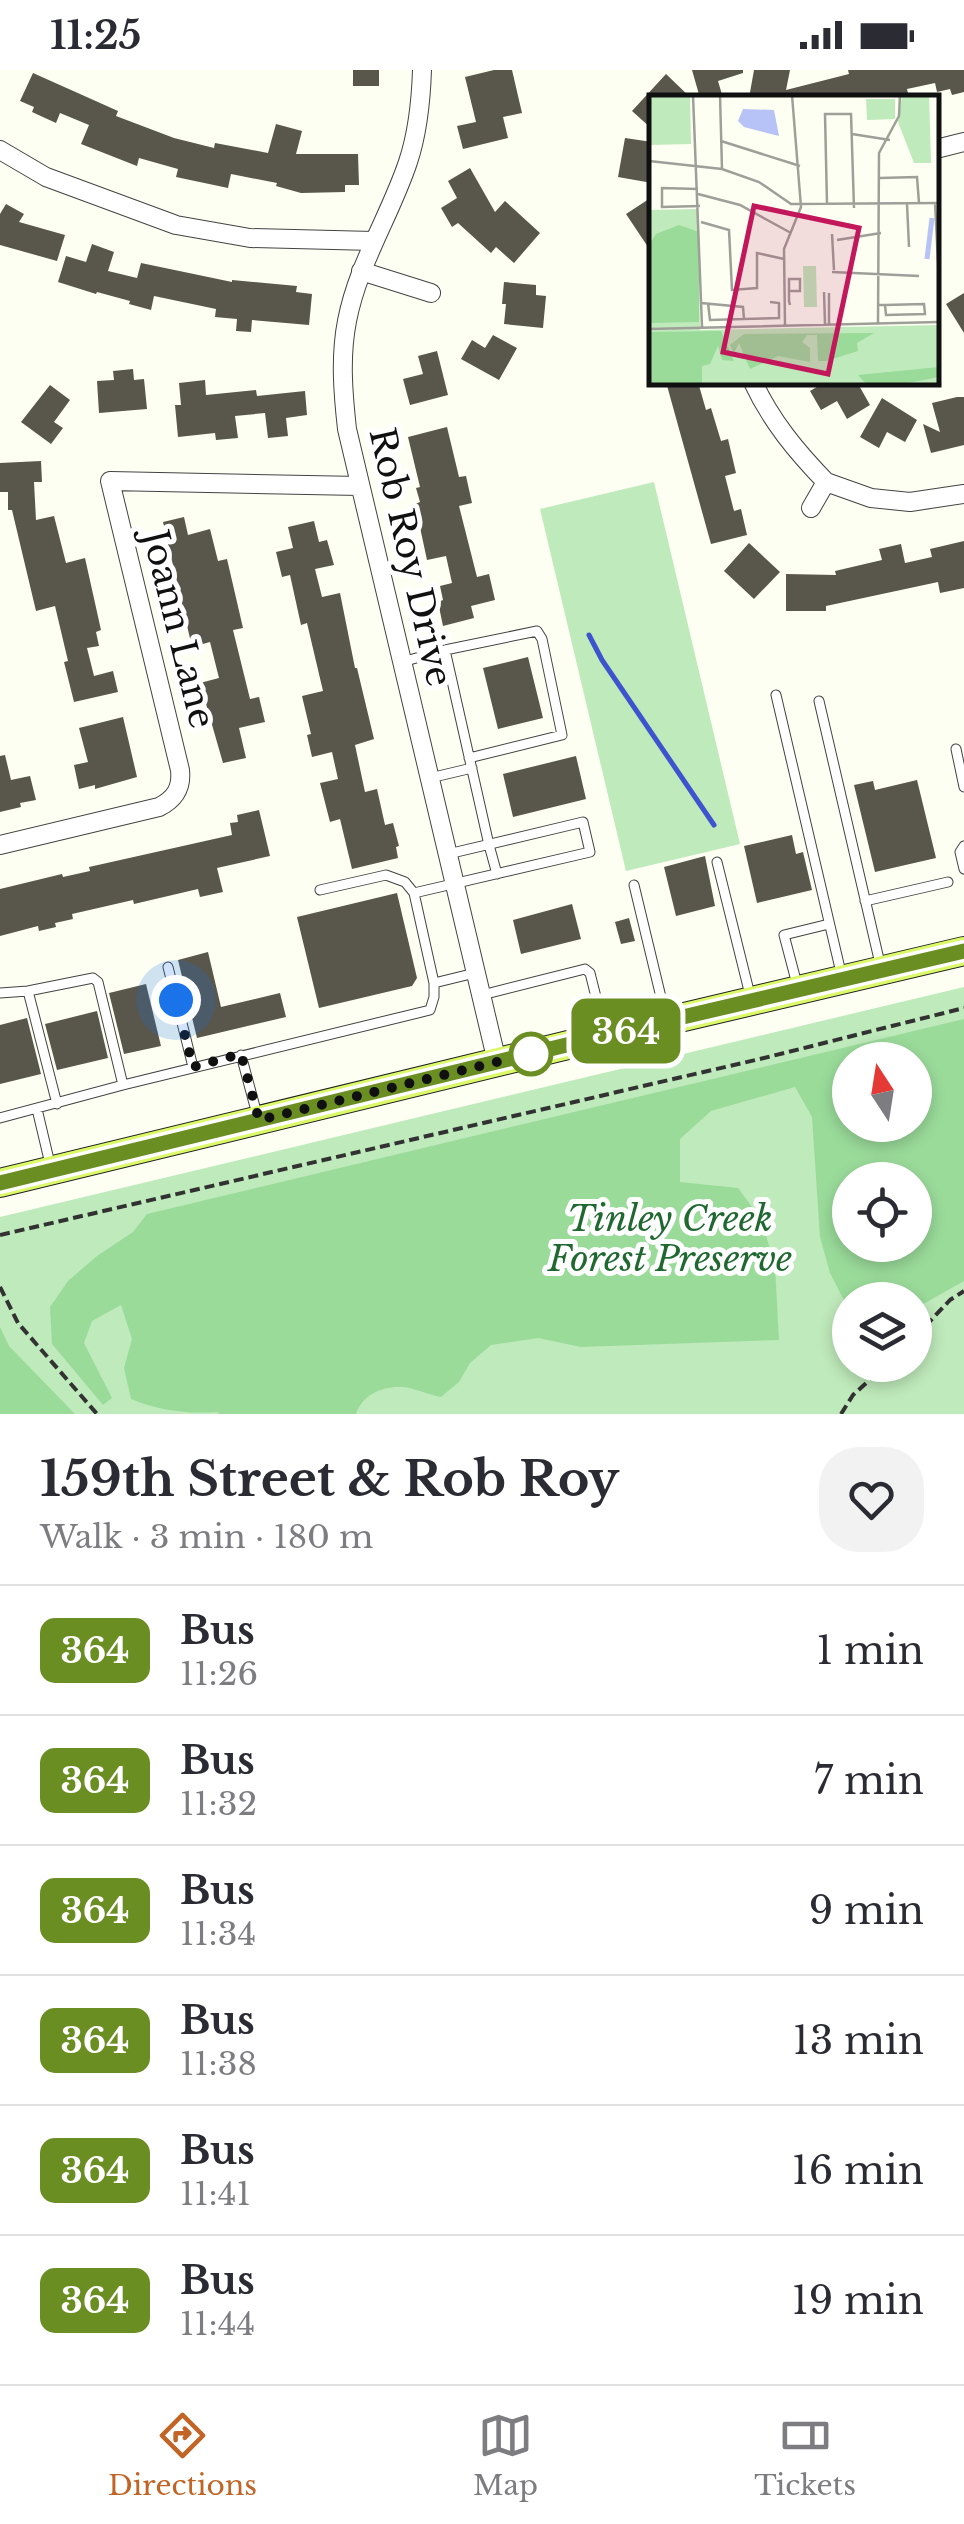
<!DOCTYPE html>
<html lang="en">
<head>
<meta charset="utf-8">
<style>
  body { margin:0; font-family:"Libre Baskerville",serif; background:#f2f2f3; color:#2b2b33; height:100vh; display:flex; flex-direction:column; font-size:38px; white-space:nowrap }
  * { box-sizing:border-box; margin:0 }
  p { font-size:32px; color:#7c7c81 }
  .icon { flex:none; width:55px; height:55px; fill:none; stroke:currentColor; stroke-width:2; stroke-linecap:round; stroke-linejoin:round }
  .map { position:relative; height:1344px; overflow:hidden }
  .side { display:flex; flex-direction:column; background:#fff; flex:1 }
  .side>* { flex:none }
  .badge { padding:0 20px; border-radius:15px; font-size:35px; line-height:65px }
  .needle { width:65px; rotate:348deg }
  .fabs { position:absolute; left:832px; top:972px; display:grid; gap:20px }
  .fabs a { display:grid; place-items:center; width:100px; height:100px; border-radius:50%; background:#fff; box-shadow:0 5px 15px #0003; font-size:50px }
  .you { position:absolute; width:50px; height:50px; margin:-25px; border:8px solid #fff; border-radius:50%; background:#1a73e8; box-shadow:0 0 0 15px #1a73e833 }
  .map>.badge { position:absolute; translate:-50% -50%; box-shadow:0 0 0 5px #fff }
  .round { display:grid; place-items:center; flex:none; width:105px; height:105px; border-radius:40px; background:#f2f2f3 }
  .headline { display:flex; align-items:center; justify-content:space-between; height:170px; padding:0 40px }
  h1 { font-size:48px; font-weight:700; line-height:75px }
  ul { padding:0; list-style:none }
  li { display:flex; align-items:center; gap:30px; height:130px; padding:0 40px; border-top:2px solid #e1e1e2 }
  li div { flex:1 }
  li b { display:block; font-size:38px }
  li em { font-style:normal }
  li .badge { min-width:110px; font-weight:700; text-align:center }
  .status { display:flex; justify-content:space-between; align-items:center; height:70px; padding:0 50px; background:#fff; direction:ltr }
  .status svg { height:28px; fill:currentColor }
  .tabs { display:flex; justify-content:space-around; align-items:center; height:140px; border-top:2px solid #e1e1e2; background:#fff; font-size:28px; color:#7c7c81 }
  .tabs a { display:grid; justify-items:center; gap:5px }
  .tabs .selected { color:#c16426 }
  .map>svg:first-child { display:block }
</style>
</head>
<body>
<div class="status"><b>11:25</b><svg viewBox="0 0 49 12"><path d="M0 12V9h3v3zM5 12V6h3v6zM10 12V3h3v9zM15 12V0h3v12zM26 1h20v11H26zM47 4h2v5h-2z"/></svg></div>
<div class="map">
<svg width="964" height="1344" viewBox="0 0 964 1344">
  <rect width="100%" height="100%" fill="#fcfff2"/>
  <!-- green -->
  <path fill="#bfeabb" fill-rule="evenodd" d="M654 412 740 774 626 801 540 439Z
    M964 917V1344H0V1147ZM850 990H915V1055H850ZM850 1110H915V1175H850ZM850 1230H915V1295H850Z"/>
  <!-- forest -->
  <path fill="#9adb9a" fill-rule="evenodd" d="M964 949V1211L925 1233 915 1236V1230H850V1242L830 1203 820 1167 812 1047 795 1017 711 1041 680 1069V1112L738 1118 761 1149 775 1196 779 1270 581 1277 538 1268 491 1275 470 1293 459 1312 441 1327C428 1325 413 1317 401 1317 382 1316 362 1325 356 1344H219L218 1342C186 1344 161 1341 131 1329L124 1298 132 1269 121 1235 92 1251 84 1273 112 1328 103 1335 52 1274 50 1237 68 1211 97 1186 133 1162 147 1144ZM850 990H915V1055H850ZM850 1110H915V1175H850Z
    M0 1257 9 1276 75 1344H0Z"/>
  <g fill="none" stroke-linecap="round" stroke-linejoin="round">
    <!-- stream -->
    <path stroke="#3e54ce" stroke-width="5" d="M589 565 602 590 714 755"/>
  </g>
  <!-- building -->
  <path fill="#59564c" d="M353 0H379V16H353Z
    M494 0H512L522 43 503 47 508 68 463 79 457 56 476 52 465 7Z
    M692 0H743V3L718 11 723 28H700Z
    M754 0H790L786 20 849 4 848 0H964V22L952 25 950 19 937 22 935 13 907 19 909 28H749Z
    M33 3 118 41 116 46 174 68 214 78 215 73 268 83 276 54 302 61 296 84H358L359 115H345V122L301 123 276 116 277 113 231 104 228 118 176 107 178 99 139 88 137 96 81 74 89 55 60 43 56 53 32 42 34 37 20 31Z
    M666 4 691 28H652V59L632 41Z
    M625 68 652 72V113L618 107Z
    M470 98 495 142 505 131 540 163 514 193 496 177 491 183 458 153 452 157 441 138 457 128 448 111Z
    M652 127V183L626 144Z
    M6 134 24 144 19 152 65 165 57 191 0 175V144Z
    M92 174 114 182 108 201 137 208 141 193 232 212V210L297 216 296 222 312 224 309 255 252 250 251 262 236 261 237 249 215 247 216 239 154 226 151 240 129 234 130 231 97 222 96 224 58 212 66 186 86 192Z
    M504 212 536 215V225L546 226 543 258 504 254 506 234H502Z
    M964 223V263L946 234Z
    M493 265 517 278 499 310 461 289 472 270 485 278Z
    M437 281 448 325 410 335 403 309 423 304 418 286Z
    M133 299 134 310 144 309 147 339 99 343 97 311 114 310 113 301Z
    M205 310 206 325 256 320 257 326 305 321 307 345 286 348 288 366 268 368 265 343 235 346 238 368 216 370 215 363 178 367 175 335H181L179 313Z
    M666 312H698L706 340 711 338 721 371 728 369 736 403 725 406 734 441 741 439 747 465 711 474Z
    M825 312H857L870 335 847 349 837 331 821 340 810 321Z
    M50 315 70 330 54 352 63 358 51 374 21 352Z
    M957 327H964V375L931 383 923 354 940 362 932 333Z
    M882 328 917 350 905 372 887 362 879 378 860 367Z
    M447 357 459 407 466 406 472 433 459 436 477 507 489 504 495 530 471 536 474 548 443 556 438 532 443 530 440 516 452 513 446 486 427 490 415 434 420 432 416 418 420 417 408 367Z
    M41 391 42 412H34L36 450 54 446 66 493 85 488 101 560 96 562 99 576 87 578 94 606 113 601 118 622 74 632 64 592 68 591 55 536 36 541 12 440H8V422H0V393Z
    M184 447 188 465 210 459 218 491 227 489 243 558 233 560 250 629 259 627 265 652 239 658 246 688 223 693 200 613 219 608 210 572 192 577 163 452Z
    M314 451 319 472 327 470 334 495 315 499 322 527 340 523 355 598H357L374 669 355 675 365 722 377 719 385 755 393 753 399 776 396 777 398 788 352 799 340 749 330 752 320 713 338 709 332 682 312 687 307 665 311 664 302 626 323 621 307 553 301 555 290 505 282 507 276 482 293 478 288 457Z
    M964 471V518L940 523 938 512 826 536V541H786V504L836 505 835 501 882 490 879 479 901 474 905 493 932 487 930 479Z
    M749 473 780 502 754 529 724 501Z
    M528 587 543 648 498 659 483 598Z
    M123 647 137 707 95 719V715L79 719 74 695 88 692 79 658Z
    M5 685 11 710 30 706 36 730 20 733 21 737 0 742V686Z
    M576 686 586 729 513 747 503 704Z
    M917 710 936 788 875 802 854 715 873 711 875 720Z
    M259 740 270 786 217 798 223 822 200 827 198 819 134 834 133 830 72 844 73 849 55 853 56 857 39 861 38 856 0 866V819L62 804 63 807 90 801 89 797 232 765 230 753 238 752 237 745Z
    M792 765 796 784 803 782 812 820 757 833 744 776Z
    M705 786 715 836 676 846 664 797Z
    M397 823 417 908 412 916 319 938 297 847Z
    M572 834 581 869 521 884 513 850Z
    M629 848 635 871 621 874 615 852Z
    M208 882 221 937 280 923 286 947 197 968 178 890Z
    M146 914 161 976 124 984 109 923Z
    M97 941 108 988 57 1000 45 954Z
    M27 948 41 1004 0 1014V955Z"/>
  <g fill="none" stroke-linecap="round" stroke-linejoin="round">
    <defs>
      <path id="service" d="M402 592 445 580
        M776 625 842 907
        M819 631 881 898
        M956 679 964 717
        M469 688 562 665 542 569 537 561 445 580 489 775 497 804
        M430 708 472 698
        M964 776 960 782 964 799
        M717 792 751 929
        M634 815 666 948
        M414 823 590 782 583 752 448 784
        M865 831 948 812
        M168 897 193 997
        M434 913 475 903
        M798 918 784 865 829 854
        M28 921 57 1034
        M0 923 28 921 93 908 98 912 123 1015 430 940 434 927V913L414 823 405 812 386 805 320 820
        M482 925 585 899 590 903 605 963
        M241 985 258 1048
        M37 1039 50 1094
        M0 1048 123 1015"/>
      <path id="minor" d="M422 0C421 31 418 62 408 92 390 146 358 194 347 251 340 287 343 323 347 359L497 992
        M936 79 964 72
        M0 80 46 107 176 155 250 168 373 171
        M361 201 431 223
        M753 312C771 351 797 382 826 412
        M811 438 826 412 871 428 910 432 964 424
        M0 775 159 737C175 729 182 718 180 700L110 411 360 416"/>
      <path id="primary" d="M0 1113 667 951 964 881"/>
    </defs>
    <!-- service casing -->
    <use href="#service" stroke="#434343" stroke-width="11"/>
    <!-- minor casing -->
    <use href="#minor" stroke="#434343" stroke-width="20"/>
    <!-- primary casing -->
    <use href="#primary" stroke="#212121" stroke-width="30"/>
    <!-- path -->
    <path stroke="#323232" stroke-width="4" stroke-dasharray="10 5" stroke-linecap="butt" d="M0 1165 764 988 964 938
      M0 1217 18 1253 97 1344
      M915 1267 950 1230 964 1221
      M841 1344 853 1325 886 1295"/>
    <!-- service -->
    <use href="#service" stroke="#fff" stroke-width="9"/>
    <!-- minor -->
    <use href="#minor" stroke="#fff" stroke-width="18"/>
    <!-- primary -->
    <use href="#primary" stroke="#dbf869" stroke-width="28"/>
  </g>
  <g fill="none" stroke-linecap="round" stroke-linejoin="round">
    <defs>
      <path id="line" d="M0 1113 636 958 964 881"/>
    </defs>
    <!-- line casing -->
    <use href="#line" stroke="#fff" stroke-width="22"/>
    <!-- line -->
    <use href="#line" stroke="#6b8e23" stroke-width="15"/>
    <!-- walk -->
    <path stroke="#101010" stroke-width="10" stroke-dasharray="0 18" d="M176 930 193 997 241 984 259 1050 534 983 531 984"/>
  </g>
  <!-- markers -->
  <circle fill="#fff" stroke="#6b8e23" stroke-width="5" cx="531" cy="984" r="20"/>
  <g text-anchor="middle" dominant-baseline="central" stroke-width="10" stroke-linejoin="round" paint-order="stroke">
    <!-- street labels -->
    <g font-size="35" fill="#101010" stroke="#fff">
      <text transform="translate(411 487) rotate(77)">Rob Roy Drive</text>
      <text transform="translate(179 559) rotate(76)">Joann Lane</text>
    </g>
    <!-- park labels -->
    <g font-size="35" font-style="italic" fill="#1f6931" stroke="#fff">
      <text x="670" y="1148">Tinley Creek<tspan x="670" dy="40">Forest Preserve</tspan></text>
    </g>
  </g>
  <!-- overview -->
  <g transform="translate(649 25)">
    <rect width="290" height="290" fill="#fcfff2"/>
    <path d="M0 0H41L42 49 0 50ZM253 0H280L282 68H265L249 27ZM217 4H246V24L218 25ZM49 114 51 235 290 230V290H0V115ZM154 171H167L168 212H155Z" fill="#bfeabb"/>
    <path d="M30 130 50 137V227L0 228V150L7 139ZM72 236 85 266 73 265 69 251 61 269 53 271V290H0V237ZM225 238 208 248 209 256 177 266H169L168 240H158L153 247 161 253V267L129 261 101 274 90 248 85 258 81 250 95 239ZM290 272V282L249 290H218L209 280Z" fill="#9adb9a"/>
    <path d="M94 14 125 15 130 41 95 32 89 26Z" fill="#b7c2f6"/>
    <path fill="none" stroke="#b7c2f6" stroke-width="5" d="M278 164 283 123"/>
    <path fill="none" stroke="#9e9f98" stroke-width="2.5" d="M44 0 53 232M71 0 73 74M203 39 241 45M72 46 151 71M0 66 73 74 110 87 142 109 290 108M231 83 268 82 270 108M49 94 13 93V112L51 111M49 99 91 110 142 138M286 108 290 186M178 109 176 19H202L205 113M258 109 260 152M52 127 80 135 83 195 108 193V158L135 164M183 139 185 175M188 145 232 138M183 177 270 181M140 196H151V184H140V206L141 210M175 197 176 229M180 198V229M52 208 94 212 95 224 130 223V208L121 207M59 208 61 225 95 224M228 210H236L275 209 276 219 237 220 236 210M229 228 230 58 250 21 251 0M136 230 135 154 152 112 143 0M0 234 290 227"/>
    <path fill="#c2185b" fill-opacity="0.15" stroke="#c2185b" stroke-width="5" d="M105 111 210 133 179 279 74 257Z"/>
    <rect width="290" height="290" fill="none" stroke="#101010" stroke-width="5"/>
  </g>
</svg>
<div class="fabs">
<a><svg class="needle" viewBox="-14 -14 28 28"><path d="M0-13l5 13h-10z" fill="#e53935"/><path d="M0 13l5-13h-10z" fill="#7c7c81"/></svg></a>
<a><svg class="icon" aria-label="locate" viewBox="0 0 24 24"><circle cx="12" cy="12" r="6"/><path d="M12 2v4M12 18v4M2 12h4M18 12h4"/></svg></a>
<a><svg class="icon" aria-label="layers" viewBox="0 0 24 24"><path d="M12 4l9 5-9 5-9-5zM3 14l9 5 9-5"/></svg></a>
</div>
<div class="you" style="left:176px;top:930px"></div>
<b class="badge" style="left:626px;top:961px;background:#6b8e23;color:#fff">364</b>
</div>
<section class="side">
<div class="headline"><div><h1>159th Street &amp; Rob Roy</h1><p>Walk · 3 min · 180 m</p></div><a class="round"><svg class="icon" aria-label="heart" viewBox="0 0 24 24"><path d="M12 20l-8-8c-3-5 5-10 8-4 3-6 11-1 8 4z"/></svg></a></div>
<ul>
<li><span class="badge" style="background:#6b8e23;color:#fff">364</span><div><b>Bus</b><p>11:26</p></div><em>1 min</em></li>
<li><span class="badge" style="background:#6b8e23;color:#fff">364</span><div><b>Bus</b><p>11:32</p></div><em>7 min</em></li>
<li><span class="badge" style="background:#6b8e23;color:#fff">364</span><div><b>Bus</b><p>11:34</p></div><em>9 min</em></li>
<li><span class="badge" style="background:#6b8e23;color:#fff">364</span><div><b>Bus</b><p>11:38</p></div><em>13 min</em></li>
<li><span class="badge" style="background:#6b8e23;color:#fff">364</span><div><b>Bus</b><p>11:41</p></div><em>16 min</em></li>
<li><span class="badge" style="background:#6b8e23;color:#fff">364</span><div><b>Bus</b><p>11:44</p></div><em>19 min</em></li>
</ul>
</section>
<nav class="tabs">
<a class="selected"><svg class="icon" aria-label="directions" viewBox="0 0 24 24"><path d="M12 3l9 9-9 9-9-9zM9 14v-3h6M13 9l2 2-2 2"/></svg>Directions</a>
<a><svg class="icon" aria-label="map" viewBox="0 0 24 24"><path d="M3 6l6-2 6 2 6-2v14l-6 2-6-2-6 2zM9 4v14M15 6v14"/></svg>Map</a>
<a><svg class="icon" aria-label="tickets" viewBox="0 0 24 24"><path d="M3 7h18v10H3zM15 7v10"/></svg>Tickets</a>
</nav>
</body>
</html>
